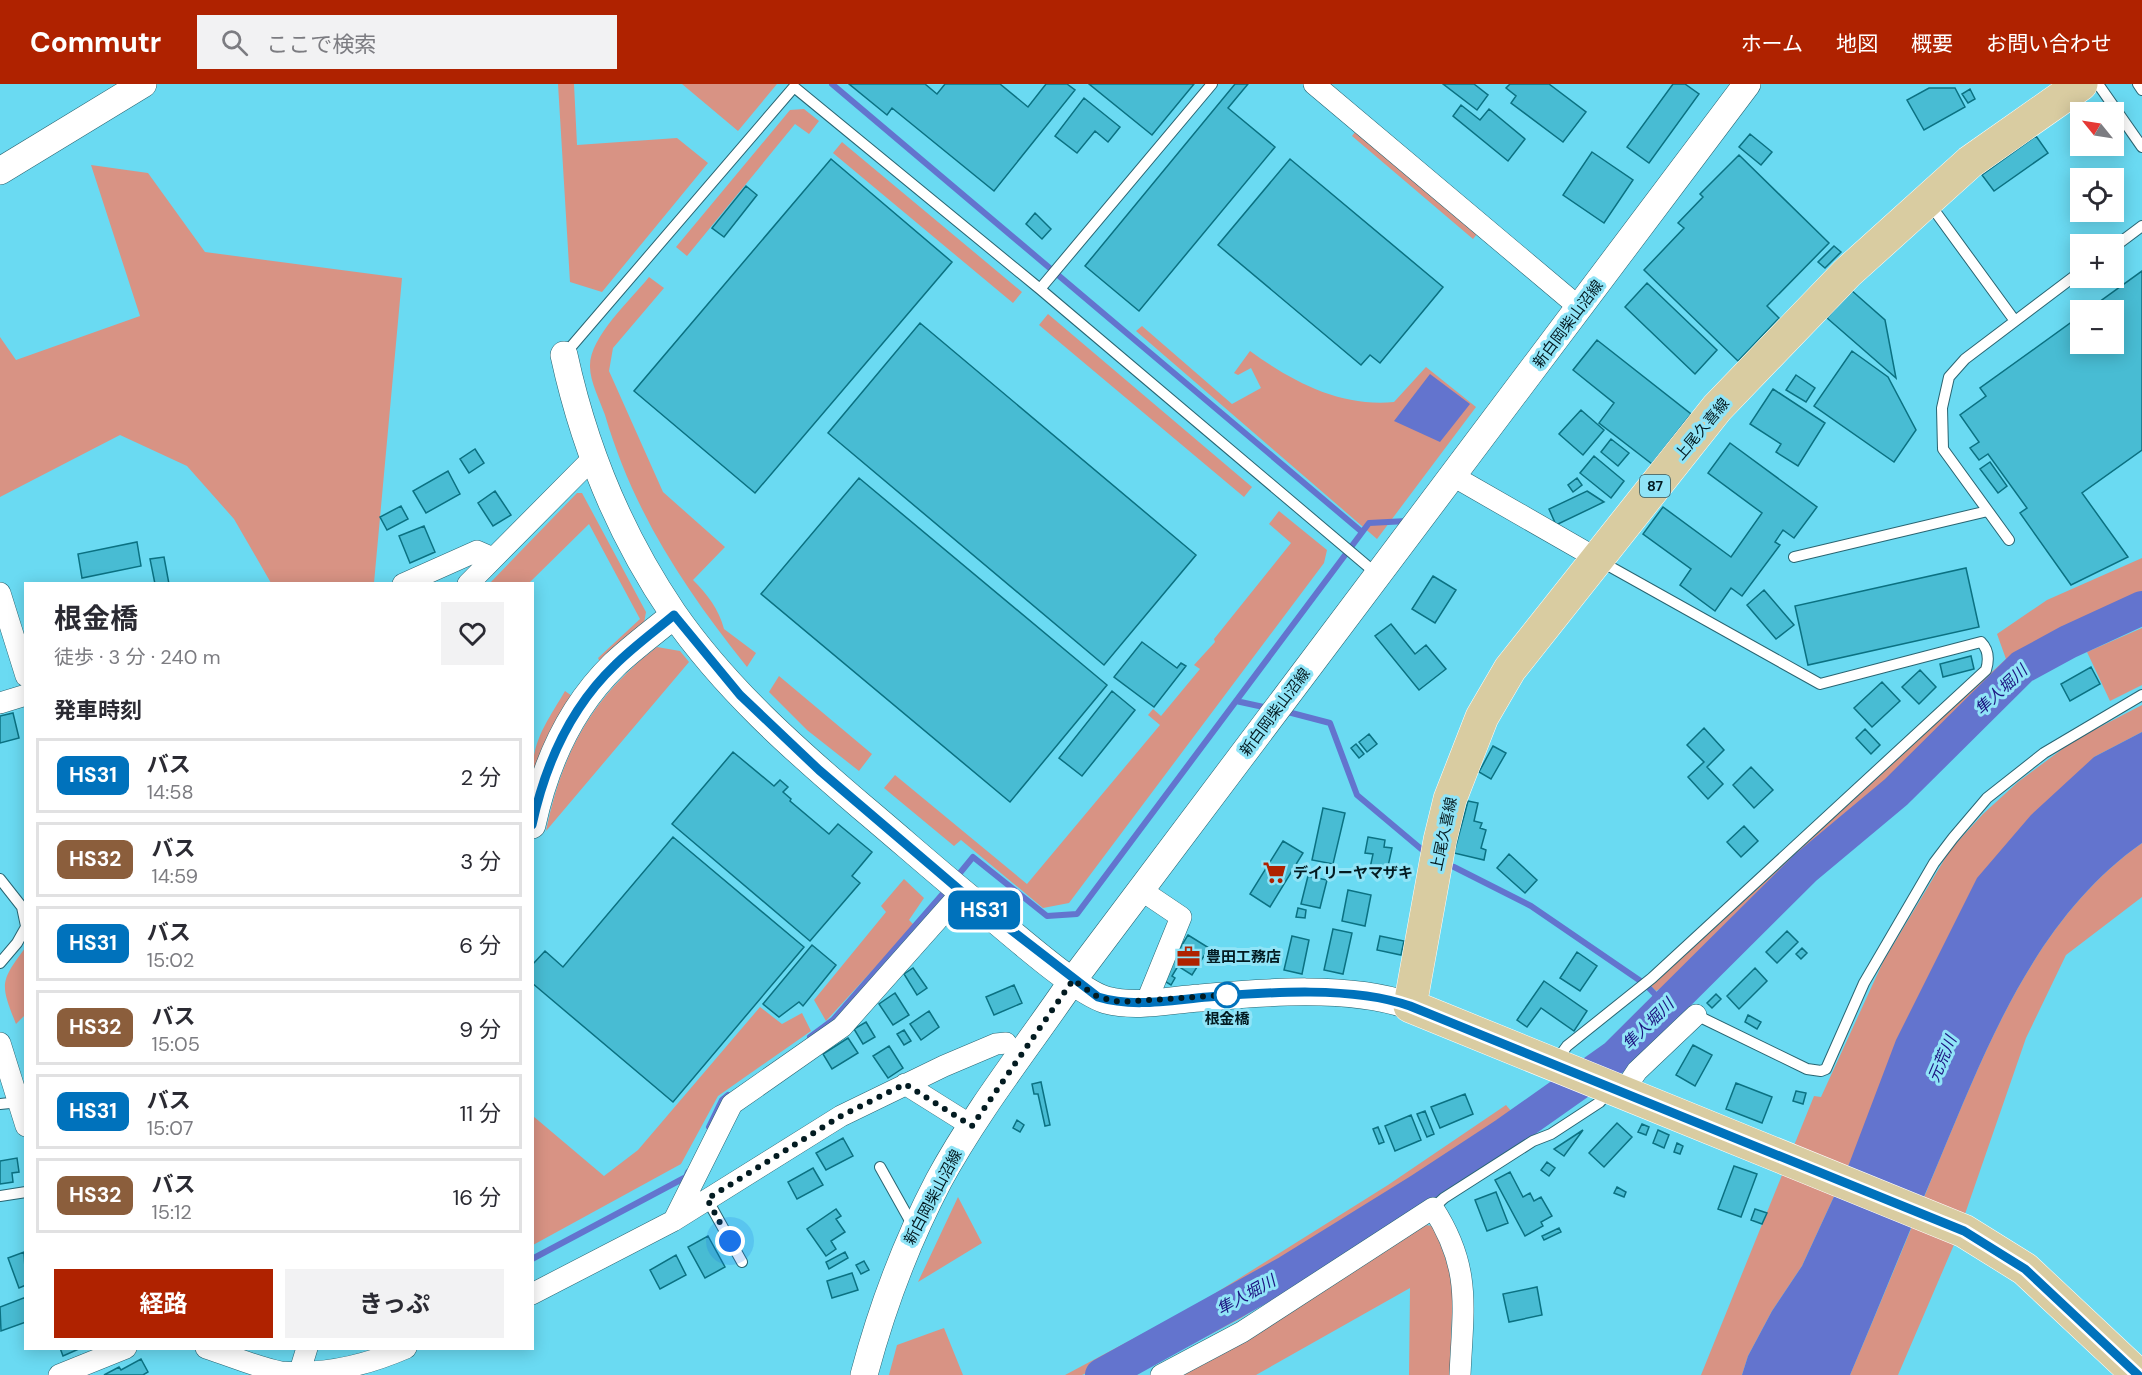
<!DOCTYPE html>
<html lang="ja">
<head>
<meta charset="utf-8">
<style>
  body { margin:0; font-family:"DM Sans","Noto Sans JP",sans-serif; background:#f2f2f3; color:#2b2b33; height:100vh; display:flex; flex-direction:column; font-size:22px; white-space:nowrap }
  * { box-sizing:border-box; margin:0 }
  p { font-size:20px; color:#7c7c81 }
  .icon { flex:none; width:33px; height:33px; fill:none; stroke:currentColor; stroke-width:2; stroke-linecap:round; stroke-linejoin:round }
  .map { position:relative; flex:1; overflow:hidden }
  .drawer { position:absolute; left:24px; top:498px; width:510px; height:768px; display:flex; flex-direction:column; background:#fff; border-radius:0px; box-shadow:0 3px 15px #0003 }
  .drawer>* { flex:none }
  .badge { padding:0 12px; border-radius:9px; font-size:21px; line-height:39px }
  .needle { width:39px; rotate:300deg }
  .tools { position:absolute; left:2070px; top:18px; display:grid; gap:12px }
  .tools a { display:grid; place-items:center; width:54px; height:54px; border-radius:0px; background:#fff; box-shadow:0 3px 15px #0003; font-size:30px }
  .you { position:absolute; width:30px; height:30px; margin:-15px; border:4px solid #fff; border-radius:50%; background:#1a73e8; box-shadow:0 0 0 9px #1a73e833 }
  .map>.badge { position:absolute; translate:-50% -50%; box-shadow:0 0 0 3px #fff }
  h2 { padding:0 30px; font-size:22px; line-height:54px }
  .round { display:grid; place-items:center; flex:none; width:63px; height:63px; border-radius:0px; background:#f2f2f3 }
  .headline { display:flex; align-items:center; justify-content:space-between; height:102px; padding:0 30px }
  h1 { font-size:28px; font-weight:700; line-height:45px }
  .cta { display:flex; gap:12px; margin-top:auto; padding:12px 30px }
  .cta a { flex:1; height:69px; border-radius:0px; background:#af2200; color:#fff; font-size:24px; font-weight:700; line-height:69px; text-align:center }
  .cta a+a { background:#f2f2f3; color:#2b2b33 }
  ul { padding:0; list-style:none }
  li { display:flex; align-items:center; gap:18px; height:75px; margin:0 12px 9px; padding:0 18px; border:3px solid #e1e1e2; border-radius:0px }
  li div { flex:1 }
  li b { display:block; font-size:22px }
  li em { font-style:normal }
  li .badge { min-width:66px; font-weight:700; text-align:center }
  header { display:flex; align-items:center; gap:36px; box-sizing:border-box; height:84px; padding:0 30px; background:#af2200; color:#fff }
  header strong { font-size:28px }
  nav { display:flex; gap:33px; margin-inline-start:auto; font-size:21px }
  .search { width:420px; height:54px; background:#f2f2f3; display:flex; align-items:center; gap:15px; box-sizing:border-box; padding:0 21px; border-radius:0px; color:#7c7c81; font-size:22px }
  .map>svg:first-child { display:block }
</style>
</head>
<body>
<header>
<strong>Commutr</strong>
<div class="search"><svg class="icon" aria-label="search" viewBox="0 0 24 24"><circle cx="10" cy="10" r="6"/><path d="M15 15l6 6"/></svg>ここで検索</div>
<nav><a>ホーム</a><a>地図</a><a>概要</a><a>お問い合わせ</a></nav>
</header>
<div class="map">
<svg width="2142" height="1291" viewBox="0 0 2142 1291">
  <rect width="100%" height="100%" fill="#6adaf2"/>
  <!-- green -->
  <path fill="#d89384" d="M558 0H574L577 61 677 54 708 79 602 208 570 198Z
    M682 0H777L738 47Z
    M804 25 819 37 809 50 795 40 687 172 676 163 790 26Z
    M1356 47 1477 150 1473 155 1352 52Z
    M842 58 1022 208 1013 219 833 69Z
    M91 81 148 89 205 168 402 194 374 499H271L234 435 187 382 120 351 0 413V253L16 276 140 232Z
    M649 193 664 204 613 264 609 287 663 408 725 463 693 496C707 510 719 525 724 545L756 569 747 583C684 504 634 429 605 331 600 317 590 297 590 283 589 253 631 216 649 193Z
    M1048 230 1252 403 1244 413 1039 241Z
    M1142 242 1232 320 1261 304 1251 284 1238 291 1234 289 1250 267C1293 298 1340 323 1394 318L1426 283 1476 323 1377 455 1136 247Z
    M577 409H582L646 528 644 539 600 578 598 574 640 535 589 440 529 499 489 500Z
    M1279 427 1327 466 1324 479 1069 819 1043 824 961 756 954 762 884 704 895 691 1027 800 1160 641 1148 631 1153 625 1161 632 1200 585 1194 581 1215 558 1214 555 1291 459 1269 440Z
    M2142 474V512L2074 540 2010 580 1922 663 1870 717 1780 793 1663 903 1656 907 1650 901 2006 575 1997 550 2047 516Z
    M2142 544V601L2110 617 2087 568Z
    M657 563 680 567 689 578 546 747C562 668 593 612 657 563Z
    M779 592 872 670 859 687 807 646 769 608Z
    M565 607 572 612 547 655 533 687C532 656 550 633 565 607Z
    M2142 621V648L2094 673 1849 1080 1802 1182 1772 1227 1748 1272 1742 1291H1701L1814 1012 1821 1013 1883 878 1950 766 1983 730 2018 698 2073 657Z
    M2142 759V813L2066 871 2026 954 1956 1156 1898 1291H1850C1881 1218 1911 1145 1941 1072 1989 957 2037 833 2142 759Z
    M904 795 924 814 909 836 914 841 826 937 814 916 886 828 881 822Z
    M25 864V931L16 940C0 900 0 898 25 864Z
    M760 923 782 940 802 929 811 947 718 1012 681 1080 533 1161V1032L604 1092 638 1066Z
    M1506 1021 1512 1028 1225 1219 1103 1282 1082 1291H1065L1195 1222 1388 1101Z
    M1521 1043 1528 1050 1241 1234 1134 1291H1113C1257 1224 1388 1130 1521 1043Z
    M958 1113 982 1159 918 1198Z
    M1424 1141 1435 1142 1453 1198 1450 1291H1409L1410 1204 1256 1291H1172Z
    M944 1244 963 1291H889L897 1261Z"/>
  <!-- water -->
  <path fill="#6374ce" d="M1430 290 1470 320 1440 358 1394 337Z
    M2142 648V759C2037 833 1989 957 1941 1072 1910 1145 1881 1218 1850 1291H1742L1748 1272 1772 1227 1802 1182 1849 1080 1896 956 1977 794 2031 731 2094 673Z"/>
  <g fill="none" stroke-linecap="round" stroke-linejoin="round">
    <!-- stream -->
    <path stroke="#6374ce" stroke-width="6" d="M832 0 1362 448
      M1236 617 1268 624
      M1284 627 1330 639 1357 711 1426 769
      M1454 783 1531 822 1642 898
      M955 795 973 773 1047 832 1077 830 1369 439 1407 437
      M1648 903 1666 922
      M810 953 833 936 947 805
      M709 1043 722 1016 728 1011
      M532 1175 686 1093 688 1088"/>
    <!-- river -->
    <path stroke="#6374ce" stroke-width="34" d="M1102 1291 1288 1188 1419 1107 1506 1050 1615 973 1805 784 1896 708 2022 583 2068 558 2142 524"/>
  </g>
  <!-- building -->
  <path fill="#48bcd3" stroke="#0b7182" stroke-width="1.5" d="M849 0H925L937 10 945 0H1000L1028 23 1046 0H1067L1075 6 994 107 892 24 887 31Z
    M1089 0H1194L1152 51Z
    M1235 0H1248L1228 24 1275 63 1139 227 1085 182Z
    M1443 0H1474L1488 11 1477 26Z
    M1510 0H1549L1586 28 1563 58 1511 19 1516 12 1506 4Z
    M1673 0H1685L1699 10 1649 79 1627 63Z
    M1929 4H1955L1965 23 1924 46 1907 16Z
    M1970 5 1975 15 1968 19 1962 10Z
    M1084 14 1120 43 1108 58 1095 47 1077 69 1055 52Z
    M1461 21 1480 36 1489 25 1525 55 1508 77 1453 32Z
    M1750 50 1772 68 1761 81 1739 63Z
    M2036 52 2048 69 1994 107 1982 91Z
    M1592 68 1633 96 1604 139 1563 111Z
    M1739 71 1829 159 1767 222 1779 234 1738 277 1644 186 1684 144 1678 139 1703 113 1700 110Z
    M831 75 952 178 755 409 634 307Z
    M1290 75 1443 203 1380 279 1370 271 1361 281 1218 161Z
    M746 102 757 111 724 153 712 144Z
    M1035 129 1051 145 1042 155 1026 140Z
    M1834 162 1841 168 1825 184 1818 178Z
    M2142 187V366L2082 409 2128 473 2071 501 2020 429 2027 424 1988 370 1979 376 1970 364 1979 358 1960 331 1986 312 1980 304 2080 232V260H2114V226H2088Z
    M1647 199 1717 266 1695 290 1625 223Z
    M1851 206 1885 236 1896 294 1827 234Z
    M920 239 1196 471 1104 581 828 349Z
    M1597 256 1691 330 1652 380 1599 339 1614 319 1573 286Z
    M1852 267 1888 293 1916 346 1894 378 1814 322Z
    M1796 291 1815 304 1806 318 1786 306Z
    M1773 305 1825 339 1798 382 1776 368 1781 360 1750 340Z
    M1581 326 1604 346 1583 371 1559 350Z
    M1611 355 1629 369 1618 382 1601 368Z
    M1730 359 1817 423 1794 454 1783 446 1775 458 1780 461 1742 512 1731 504 1715 527 1680 501 1691 485 1643 450 1663 423 1731 473 1762 429 1708 389Z
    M475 365 484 379 469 389 460 375Z
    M1594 372 1624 397 1611 414 1580 389Z
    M1990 378 2007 402 1998 409 1980 385Z
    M448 387 460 410 426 429 413 407Z
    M859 394 1107 601 1010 718 761 510Z
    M1577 394 1582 401 1573 408 1568 401Z
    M495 407 511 431 493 442 478 419Z
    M1587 407 1604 418 1556 441 1549 425Z
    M401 422 408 435 387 446 380 433Z
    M424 442 435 468 410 479 399 452Z
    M137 458 141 482 82 494 78 470Z
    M164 473 169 500H155L150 475Z
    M1966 484 1979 543 1808 581 1795 522Z
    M1433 492 1456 506 1435 539 1412 525Z
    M1764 506 1794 541 1776 555 1747 521Z
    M1391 540 1415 570 1426 561 1446 585 1419 606 1375 552Z
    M1142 558 1177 584 1181 579 1186 582 1154 623 1114 593Z
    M1971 572 1974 585 1943 593 1940 580Z
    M2091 583 2100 600 2070 617 2061 600Z
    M1920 586 1936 603 1919 620 1902 603Z
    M1882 598 1900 617 1872 643 1854 624Z
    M1112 607 1135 626 1082 692 1059 674Z
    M13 629 19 654 0 659V632Z
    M1704 644 1724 666 1707 683 1723 700 1708 715 1688 693 1704 678 1687 661Z
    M1865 645 1880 661 1871 670 1856 654Z
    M1369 650 1377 660 1367 668 1359 658Z
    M1356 660 1364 670 1359 674 1351 664Z
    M1493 662 1506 669 1491 695 1479 688Z
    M733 668 774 702 780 696 788 703 783 708 791 715 790 717 829 750 838 740 872 768 852 792 860 799 810 857 672 740Z
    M1751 683 1773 706 1754 724 1733 701Z
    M1468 717 1478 719 1474 737 1482 739 1480 744 1486 746 1481 764 1486 766 1484 776 1454 769Z
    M1323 724 1345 729 1333 780 1312 776Z
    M1744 742 1758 757 1741 773 1727 758Z
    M673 753 804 863 673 1018 532 899V881L545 867 563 883Z
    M1368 753 1385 756 1384 763 1392 764 1387 787 1370 784 1373 770 1365 769Z
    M1283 757 1303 769 1270 823 1250 810Z
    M1509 770 1537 796 1525 809 1497 784Z
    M1308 792 1327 796 1320 824 1301 820Z
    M1348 806 1371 811 1365 842 1342 837Z
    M1298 824 1306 826 1305 834 1296 833Z
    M1333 845 1352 849 1343 890 1324 886Z
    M1787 847 1798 858 1777 879 1766 868Z
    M1188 851 1209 864 1192 891 1178 882 1172 892 1175 894 1171 901 1161 895Z
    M1292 852 1309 856 1302 890 1284 886Z
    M1380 852 1404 857 1401 871 1377 866Z
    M812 861 836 881 803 922 799 918 779 933 763 920Z
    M1802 864 1807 869 1801 875 1796 870Z
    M1577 868 1597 882 1580 907 1560 894Z
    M913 884 927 904 917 911 904 890Z
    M1755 884 1767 897 1739 925 1727 912Z
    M1544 897 1587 927 1574 947 1541 924 1527 943 1517 936Z
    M1014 901 1022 919 994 931 986 913Z
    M895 909 909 931 893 941 879 920Z
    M1716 910 1721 915 1712 924 1707 919Z
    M929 927 939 943 921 956 910 940Z
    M1748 931 1761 938 1757 945 1745 938Z
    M866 938 875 953 863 960 854 945Z
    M904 946 911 957 904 961 897 950Z
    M848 954 858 969 832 985 823 970Z
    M1693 961 1712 971 1695 1002 1676 991Z
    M889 962 903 984 888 994 873 972Z
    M1041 998 1050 1041 1045 1042 1038 1010H1034L1032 1000Z
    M1736 999 1772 1013 1762 1039 1726 1025Z
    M1796 1007 1806 1009 1803 1020 1793 1017Z
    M1465 1010 1473 1030 1440 1044 1431 1023Z
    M1425 1027 1434 1050 1427 1053 1417 1030Z
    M1411 1031 1421 1056 1395 1067 1385 1042Z
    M1017 1036 1024 1041 1020 1048 1013 1044Z
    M1617 1039 1632 1053 1604 1083 1589 1069Z
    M1642 1040 1649 1043 1646 1051 1638 1048Z
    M1378 1043 1384 1058 1379 1060 1373 1045Z
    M1583 1046 1564 1072 1554 1065Z
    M1658 1046 1669 1051 1664 1064 1653 1059Z
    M843 1054 853 1072 826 1086 816 1069Z
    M1677 1059 1683 1062 1680 1070 1674 1068Z
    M17 1074 19 1088 12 1089 13 1098 0 1100V1077Z
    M1547 1078 1555 1084 1549 1092 1541 1086Z
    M1734 1082 1757 1090 1741 1133 1718 1125Z
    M813 1084 823 1101 797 1115 788 1098Z
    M1510 1088 1523 1113 1530 1109 1534 1117 1541 1113 1552 1132 1541 1138 1543 1142 1525 1152 1495 1096Z
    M1617 1103 1626 1108 1624 1113 1614 1109Z
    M1496 1108 1508 1139 1487 1147 1475 1116Z
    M836 1125 841 1132 836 1135 845 1148 831 1157 836 1165 826 1172 807 1145Z
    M1755 1125 1767 1129 1762 1140 1751 1136Z
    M1559 1144 1561 1148 1544 1156 1542 1152Z
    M708 1152 725 1183 705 1194 688 1163Z
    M24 1168 26 1201 19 1204 8 1174Z
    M845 1168 848 1174 829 1185 826 1178Z
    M676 1171 686 1191 660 1205 650 1186Z
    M864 1177 869 1186 861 1190 856 1181Z
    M852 1189 858 1206 832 1214 827 1197Z
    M1537 1203 1542 1231 1509 1238 1503 1210Z
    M26 1213V1238L1 1247 0 1223Z
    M60 1264H81L63 1272Z
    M141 1275 148 1288 143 1291H104L119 1283 121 1286Z"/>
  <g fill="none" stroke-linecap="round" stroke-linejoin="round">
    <defs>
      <path id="service" d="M2098 0 2142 63
        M2138 0 2142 6
        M1929 119 2015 237
        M2114 163 2142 142
        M1040 205 1212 0
        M564 271 794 3 1040 205 1378 491
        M2009 456 1943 365 1942 324 1949 293 1965 275 2080 188
        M1794 473 1988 427
        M0 795 22 823 26 842
        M0 879 17 859 26 843
        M1696 931 1807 985 1821 987 1826 985 1864 899 1934 779 1953 754 1987 714 2044 669 2142 611
        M1556 977 1567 962 1652 894 1986 586C1989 576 1989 566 1981 558L1820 600 1600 477
        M0 1020 20 1018
        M880 1083 913 1142
        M0 1112 26 1108
        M707 1115 742 1178
        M1433 1124 1444 1114 1533 1057 1551 1050 1600 1018 1608 1008"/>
      <path id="minor" d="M1314 0 1580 224
        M1453 392 1596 474
        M403 500 477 467 493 474
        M468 500 593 374
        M0 509 26 592
        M0 619 26 611
        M1141 806 1181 833 1146 919
        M0 959 26 1042
        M905 1000 972 1042
        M1623 1008 1637 987 1696 931
        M674 1136 732 1020 842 943 962 808
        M532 1210 673 1137 841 1032 944 982 996 960 1006 959
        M206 1264C231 1272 256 1283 281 1288 323 1291 367 1281 406 1264
        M299 1290 307 1264
        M59 1291 126 1264
        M1161 1291 1242 1248 1433 1124C1472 1184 1463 1223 1460 1291"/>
      <path id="tertiary" d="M0 87 143 0
        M564 271C584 363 620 451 673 529 725 604 793 664 862 723 899 754 936 787 974 818 1003 841 1075 907 1106 916 1136 924 1170 916 1200 914 1263 908 1351 901 1410 922
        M532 741C545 681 570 624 614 581 633 563 655 547 674 531
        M864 1291C882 1223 906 1159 939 1096 977 1026 1028 962 1073 896L1747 0"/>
      <path id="primary" d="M2081 0 1970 78 1847 189 1717 324 1510 585 1482 633 1450 715 1440 756 1410 922 1964 1147 2025 1185 2138 1291"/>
    </defs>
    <!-- service casing -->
    <use href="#service" stroke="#296572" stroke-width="12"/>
    <!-- minor casing -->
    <use href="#minor" stroke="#296572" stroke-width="22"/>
    <!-- tertiary casing -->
    <use href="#tertiary" stroke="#296572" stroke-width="28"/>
    <!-- primary casing -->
    <use href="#primary" stroke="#fff" stroke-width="34"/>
    <!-- service -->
    <use href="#service" stroke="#fff" stroke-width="10"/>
    <!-- minor -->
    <use href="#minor" stroke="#fff" stroke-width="21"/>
    <!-- tertiary -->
    <use href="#tertiary" stroke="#fff" stroke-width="27"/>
    <!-- primary -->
    <use href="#primary" stroke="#d9cca1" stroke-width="33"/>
  </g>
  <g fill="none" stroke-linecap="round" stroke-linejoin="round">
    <defs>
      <path id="line" d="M532 741C545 681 570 624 615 581 633 563 655 547 674 531L740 611 819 686 962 808 1098 913C1133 924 1172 916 1208 913 1269 908 1353 902 1410 922L1964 1147 2025 1185 2138 1291"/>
    </defs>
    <!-- line casing -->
    <use href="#line" stroke="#fff" stroke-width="14"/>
    <!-- line -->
    <use href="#line" stroke="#0072bc" stroke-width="9"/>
    <!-- walk -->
    <path stroke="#031b21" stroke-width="6" stroke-dasharray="0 10.8" d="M730 1157 707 1115 841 1032 905 1000 972 1042 1073 896 1098 913 1120 918 1227 911"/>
  </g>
  <!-- icons -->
  <defs>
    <symbol id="supermarket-bare" viewBox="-9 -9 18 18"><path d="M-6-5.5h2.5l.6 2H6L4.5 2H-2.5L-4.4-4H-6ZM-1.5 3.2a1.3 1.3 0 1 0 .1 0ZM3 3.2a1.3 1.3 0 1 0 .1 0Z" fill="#af2200" stroke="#90e4f7" stroke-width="2.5" paint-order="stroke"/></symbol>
    <symbol id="office-bare" viewBox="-9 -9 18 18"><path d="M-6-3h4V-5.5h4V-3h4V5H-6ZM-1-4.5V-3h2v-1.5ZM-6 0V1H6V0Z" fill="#af2200" stroke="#90e4f7" stroke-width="2.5" paint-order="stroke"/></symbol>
  </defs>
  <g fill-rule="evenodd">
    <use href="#supermarket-bare" x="1258" y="772" width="33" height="33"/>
    <use href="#office-bare" x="1172" y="856" width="33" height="33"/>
  </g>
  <!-- markers -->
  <circle fill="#fff" stroke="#0072bc" stroke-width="3" cx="1227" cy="911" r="12"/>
  <g text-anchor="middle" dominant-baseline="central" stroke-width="6" stroke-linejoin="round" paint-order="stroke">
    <!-- shield labels -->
    <rect fill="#90e4f7" stroke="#2d5761" stroke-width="1.5" x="1640" y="391" width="30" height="22" rx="4.5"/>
    <g font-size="14" font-weight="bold" fill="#031b21">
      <text x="1655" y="402">87</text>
    </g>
    <!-- street labels -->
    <g font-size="15" fill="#031b21" stroke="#90e4f7">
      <text transform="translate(1568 240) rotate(-53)">新白岡柴山沼線</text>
      <text transform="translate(1702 345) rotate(-50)">上尾久喜線</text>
      <text transform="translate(1275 628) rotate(-53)">新白岡柴山沼線</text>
      <text transform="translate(1444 750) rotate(-78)">上尾久喜線</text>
      <text transform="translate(933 1113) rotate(-62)">新白岡柴山沼線</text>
    </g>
    <!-- poi labels -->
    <g font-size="15" font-weight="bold" fill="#031b21" stroke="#90e4f7" text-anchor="start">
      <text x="1293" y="789">デイリーヤマザキ</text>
      <text x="1206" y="873">豊田工務店</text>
    </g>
    <!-- stop labels -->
    <g font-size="15" font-weight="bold" fill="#031b21" stroke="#90e4f7">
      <text x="1227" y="935">根金橋</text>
    </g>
    <!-- water labels -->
    <g font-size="16" font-style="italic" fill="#1c1380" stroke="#90e4f7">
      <text transform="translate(2001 606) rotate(-43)">隼人堀川</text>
      <text transform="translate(1648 940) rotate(-45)">隼人堀川</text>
      <text transform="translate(1942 975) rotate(-67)">元荒川</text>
      <text transform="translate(1246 1211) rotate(-29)">隼人堀川</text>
    </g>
  </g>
</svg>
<div class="tools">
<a><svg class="needle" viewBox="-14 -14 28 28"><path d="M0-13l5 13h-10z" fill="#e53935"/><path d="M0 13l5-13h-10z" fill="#7c7c81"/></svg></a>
<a><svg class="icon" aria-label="locate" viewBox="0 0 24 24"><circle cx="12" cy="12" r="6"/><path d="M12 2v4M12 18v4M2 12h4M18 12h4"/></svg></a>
<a>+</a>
<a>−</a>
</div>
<div class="you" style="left:730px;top:1157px"></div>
<b class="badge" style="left:984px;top:826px;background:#0072bc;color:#fff">HS31</b>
<section class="drawer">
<div class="headline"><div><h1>根金橋</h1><p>徒歩 · 3 分 · 240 m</p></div><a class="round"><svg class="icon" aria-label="heart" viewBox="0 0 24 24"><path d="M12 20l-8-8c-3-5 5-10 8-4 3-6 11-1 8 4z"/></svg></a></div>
<h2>発車時刻</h2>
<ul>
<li><span class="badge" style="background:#0072bc;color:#fff">HS31</span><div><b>バス</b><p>14:58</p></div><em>2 分</em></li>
<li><span class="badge" style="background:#8b5e3c;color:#fff">HS32</span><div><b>バス</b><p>14:59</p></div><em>3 分</em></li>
<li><span class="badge" style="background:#0072bc;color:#fff">HS31</span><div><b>バス</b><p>15:02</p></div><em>6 分</em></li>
<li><span class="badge" style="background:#8b5e3c;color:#fff">HS32</span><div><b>バス</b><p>15:05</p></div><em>9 分</em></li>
<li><span class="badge" style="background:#0072bc;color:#fff">HS31</span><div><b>バス</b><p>15:07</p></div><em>11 分</em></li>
<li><span class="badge" style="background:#8b5e3c;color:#fff">HS32</span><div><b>バス</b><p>15:12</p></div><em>16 分</em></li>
</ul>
<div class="cta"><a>経路</a><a>きっぷ</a></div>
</section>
</div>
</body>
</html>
